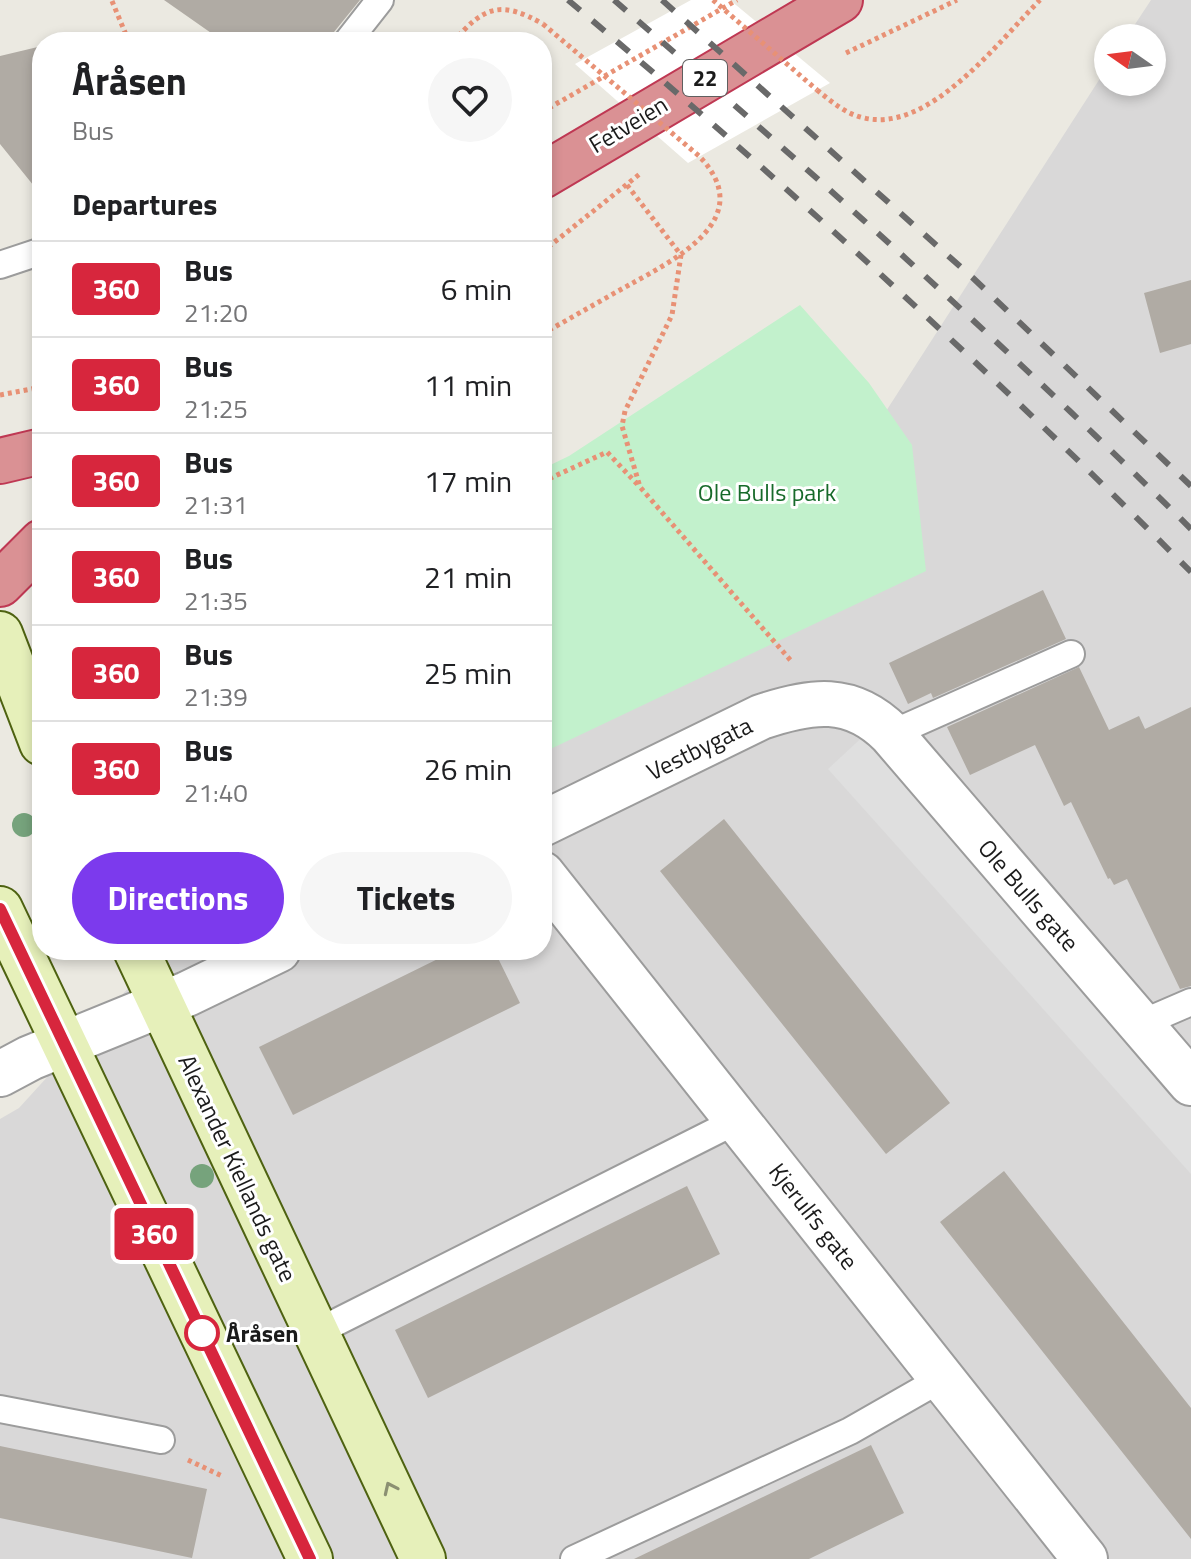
<!DOCTYPE html>
<html lang="en">
<head>
<meta charset="utf-8">
<style>
  body { margin:0; font-family:"Titillium Web",sans-serif; background:#f6f6f6; color:#202124; height:100vh; display:flex; flex-direction:column; font-size:30px; white-space:nowrap }
  * { box-sizing:border-box; margin:0 }
  p { font-size:26px; color:#757577 }
  .icon { flex:none; width:44px; height:44px; fill:none; stroke:currentColor; stroke-width:2; stroke-linecap:round; stroke-linejoin:round }
  .map { position:relative; flex:1; overflow:hidden }
  .panel { position:absolute; left:32px; top:32px; width:520px; height:928px; display:flex; flex-direction:column; background:#fff; border-radius:32px; box-shadow:0 4px 12px #0003 }
  .panel>* { flex:none }
  .badge { padding:0 16px; border-radius:6px; font-size:28px; line-height:52px }
  .needle { width:52px; rotate:284deg }
  .fabs { position:absolute; left:1094px; top:24px; display:grid; gap:16px }
  .fabs a { display:grid; place-items:center; width:72px; height:72px; border-radius:50%; background:#fff; box-shadow:0 4px 12px #0003; font-size:40px }
  .map>.badge { position:absolute; translate:-50% -50%; box-shadow:0 0 0 4px #fff }
  h2 { padding:0 40px; font-size:30px; line-height:72px }
  .round { display:grid; place-items:center; flex:none; width:84px; height:84px; border-radius:42px; background:#f6f6f6 }
  .head { display:flex; align-items:center; justify-content:space-between; height:136px; padding:0 40px }
  h1 { font-size:38px; font-weight:700; line-height:60px }
  .action { display:flex; gap:16px; margin-top:auto; padding:16px 40px }
  .action a { flex:1; height:92px; border-radius:48px; background:#7c3aed; color:#fff; font-size:32px; font-weight:700; line-height:92px; text-align:center }
  .action a+a { background:#f6f6f6; color:#202124 }
  ul { padding:0; list-style:none }
  li { display:flex; align-items:center; gap:24px; height:96px; padding:0 40px; border-top:2px solid #e0e0e0 }
  li div { flex:1 }
  li b { display:block; font-size:30px }
  li em { font-style:normal }
  li .badge { min-width:88px; font-weight:700; text-align:center }
  .map>svg:first-child { display:block }
</style>
</head>
<body>
<div class="map">
<svg width="1191" height="1559" viewBox="0 0 1191 1559">
  <rect width="100%" height="100%" fill="#ebe9e1"/>
  <!-- residential -->
  <path fill="#d9d8d8" d="M1151 0H1191V1559H0V1119L19 1108 163 950H542V723L762 604 1108 66V82H1152V38H1126Z"/>
  <!-- park -->
  <path fill="#c2f1cc" d="M800 305 869 383 912 445 926 571 542 753V469L569 456Z"/>
  <!-- parking -->
  <path fill="#dfdfdf" d="M870 730 1191 1101V1174L828 769Z"/>
  <!-- pier -->
  <path fill="#fff" d="M691 0H730L830 83 688 163 575 64Z"/>
  <!-- building -->
  <path fill="#b0aba4" d="M164 0H360L334 32 331 42H224Z
    M42 46V196L0 144V56Z
    M1191 280V344L1160 353 1144 293Z
    M1043 590 1066 639 933 698 931 693 908 704 889 663Z
    M1079 667 1109 730 1139 716 1145 729 1191 707V986L1180 989 1127 879 1114 885 1110 878 1108 879 1071 802 1064 806 1035 745 970 775 947 727Z
    M724 819 950 1103 886 1154 660 871Z
    M456 950H494L520 1003 293 1115 259 1047Z
    M1004 1171 1191 1408V1539L940 1222Z
    M687 1186 720 1254 428 1398 395 1330Z
    M871 1445 904 1513 809 1559H634Z
    M0 1446 207 1489 192 1558 0 1518Z"/>
  <g fill="none" stroke-linecap="round" stroke-linejoin="round">
    <defs>
      <path id="lane" d="M347 42 380 0
        M0 265 42 251
        M891 734 1071 654
        M1140 1024 1191 1002
        M317 1332 738 1120
        M0 1409 161 1440
        M574 1559 850 1431 941 1379"/>
      <path id="street" d="M542 824 761 717C811 700 851 694 891 734L1191 1083
        M542 874 1085 1559
        M0 1074 30 1058 187 994 278 950"/>
      <path id="secondary" d="M0 634 42 743
        M0 909 310 1559
        M136 950 423 1559"/>
      <path id="highway" d="M542 176 840 0
        M0 461 42 451
        M0 584 42 542"/>
    </defs>
    <!-- lane casing -->
    <use href="#lane" stroke="#9c9c9c" stroke-width="30"/>
    <!-- street casing -->
    <use href="#street" stroke="#9c9c9c" stroke-width="48"/>
    <!-- secondary casing -->
    <use href="#secondary" stroke="#4e6211" stroke-width="48"/>
    <!-- highway casing -->
    <use href="#highway" stroke="#bf3853" stroke-width="48"/>
    <!-- path -->
    <path stroke="#e89175" stroke-width="5" stroke-dasharray="4 4" stroke-linecap="butt" d="M112 1 129 42
      M453 42C484 6 501 0 543 24
      M846 53 957 0
      M817 90C832 102 846 114 864 118 930 133 998 42 1040 0
      M542 112 737 0
      M627 185 681 255 672 315 625 411 622 426 640 487 792 662
      M542 252 641 173
      M542 334C571 318 600 301 629 285 676 259 759 218 699 156
      M0 395 42 387
      M542 482 607 452 639 486
      M188 1460 222 1476"/>
    <!-- lane -->
    <use href="#lane" stroke="#fff" stroke-width="26"/>
    <!-- street -->
    <use href="#street" stroke="#fff" stroke-width="44"/>
    <!-- secondary -->
    <use href="#secondary" stroke="#e6f0ba" stroke-width="44"/>
    <!-- highway -->
    <use href="#highway" stroke="#da9194" stroke-width="44"/>
    <!-- rail -->
    <path stroke="#696969" stroke-width="6" stroke-dasharray="16 16" stroke-linecap="butt" d="M568 0C783 181 992 372 1191 572
      M614 0C811 171 1006 345 1191 529
      M662 0 973 278 1191 486"/>
    <!-- path-bridge -->
    <path stroke="#e89175" stroke-width="5" stroke-dasharray="4 4" stroke-linecap="butt" d="M713 0 817 90
      M543 24 699 156"/>
  </g>
  <!-- trees -->
  <g fill="#76a37c">
    <circle cx="24" cy="825" r="12"/>
    <circle cx="202" cy="1176" r="12"/>
  </g>
  <!-- one-way arrows -->
  <defs><path id="oneway-chevron" d="M-2-3.5L2.5 0L-2 3.5" fill="none" stroke-width="1.6" stroke-linecap="round" stroke-linejoin="round" transform="scale(2)"/></defs>
  <use stroke="#8b9072" href="#oneway-chevron" transform="translate(390 1488) rotate(-115)"/>
  <g fill="none" stroke-linecap="round" stroke-linejoin="round">
    <defs>
      <path id="line" d="M0 909 310 1559"/>
    </defs>
    <!-- line casing -->
    <use href="#line" stroke="#fff" stroke-width="18"/>
    <!-- line -->
    <use href="#line" stroke="#d7263d" stroke-width="12"/>
  </g>
  <!-- markers -->
  <circle fill="#fff" stroke="#d7263d" stroke-width="4" cx="202" cy="1333" r="16"/>
  <g text-anchor="middle" dominant-baseline="central" stroke-width="6" stroke-linejoin="round" paint-order="stroke">
    <!-- shield labels -->
    <rect fill="#fff" stroke="#5f5f5f" stroke-width="2" x="683" y="60" width="44" height="36" rx="6"/>
    <g font-size="22" font-weight="bold" fill="#1b1b1b">
      <text x="705" y="78">22</text>
    </g>
    <!-- street labels -->
    <g font-size="24" fill="#1b1b1b" stroke="#fff">
      <text transform="translate(628 124) rotate(-31)">Fetveien</text>
      <text transform="translate(699 748) rotate(-26)">Vestbygata</text>
      <text transform="translate(1029 895) rotate(49)">Ole Bulls gate</text>
      <text transform="translate(238 1168) rotate(65)">Alexander Kiellands gate</text>
      <text transform="translate(814 1216) rotate(52)">Kjerulfs gate</text>
    </g>
    <!-- park labels -->
    <g font-size="24" fill="#176a2a" stroke="#fff">
      <text x="767" y="492">Ole Bulls park</text>
    </g>
    <!-- stop labels -->
    <g font-size="24" font-weight="bold" fill="#1b1b1b" stroke="#fff" text-anchor="start">
      <text x="226" y="1333">Åråsen</text>
    </g>
  </g>
</svg>
<div class="fabs">
<a><svg class="needle" viewBox="-14 -14 28 28"><path d="M0-13l5 13h-10z" fill="#e53935"/><path d="M0 13l5-13h-10z" fill="#757577"/></svg></a>
</div>
<b class="badge" style="left:154px;top:1234px;background:#d7263d;color:#fff">360</b>
<section class="panel">
<div class="head"><div><h1>Åråsen</h1><p>Bus</p></div><a class="round"><svg class="icon" aria-label="heart" viewBox="0 0 24 24"><path d="M12 20l-8-8c-3-5 5-10 8-4 3-6 11-1 8 4z"/></svg></a></div>
<h2>Departures</h2>
<ul>
<li><span class="badge" style="background:#d7263d;color:#fff">360</span><div><b>Bus</b><p>21:20</p></div><em>6 min</em></li>
<li><span class="badge" style="background:#d7263d;color:#fff">360</span><div><b>Bus</b><p>21:25</p></div><em>11 min</em></li>
<li><span class="badge" style="background:#d7263d;color:#fff">360</span><div><b>Bus</b><p>21:31</p></div><em>17 min</em></li>
<li><span class="badge" style="background:#d7263d;color:#fff">360</span><div><b>Bus</b><p>21:35</p></div><em>21 min</em></li>
<li><span class="badge" style="background:#d7263d;color:#fff">360</span><div><b>Bus</b><p>21:39</p></div><em>25 min</em></li>
<li><span class="badge" style="background:#d7263d;color:#fff">360</span><div><b>Bus</b><p>21:40</p></div><em>26 min</em></li>
</ul>
<div class="action"><a>Directions</a><a>Tickets</a></div>
</section>
</div>
</body>
</html>
